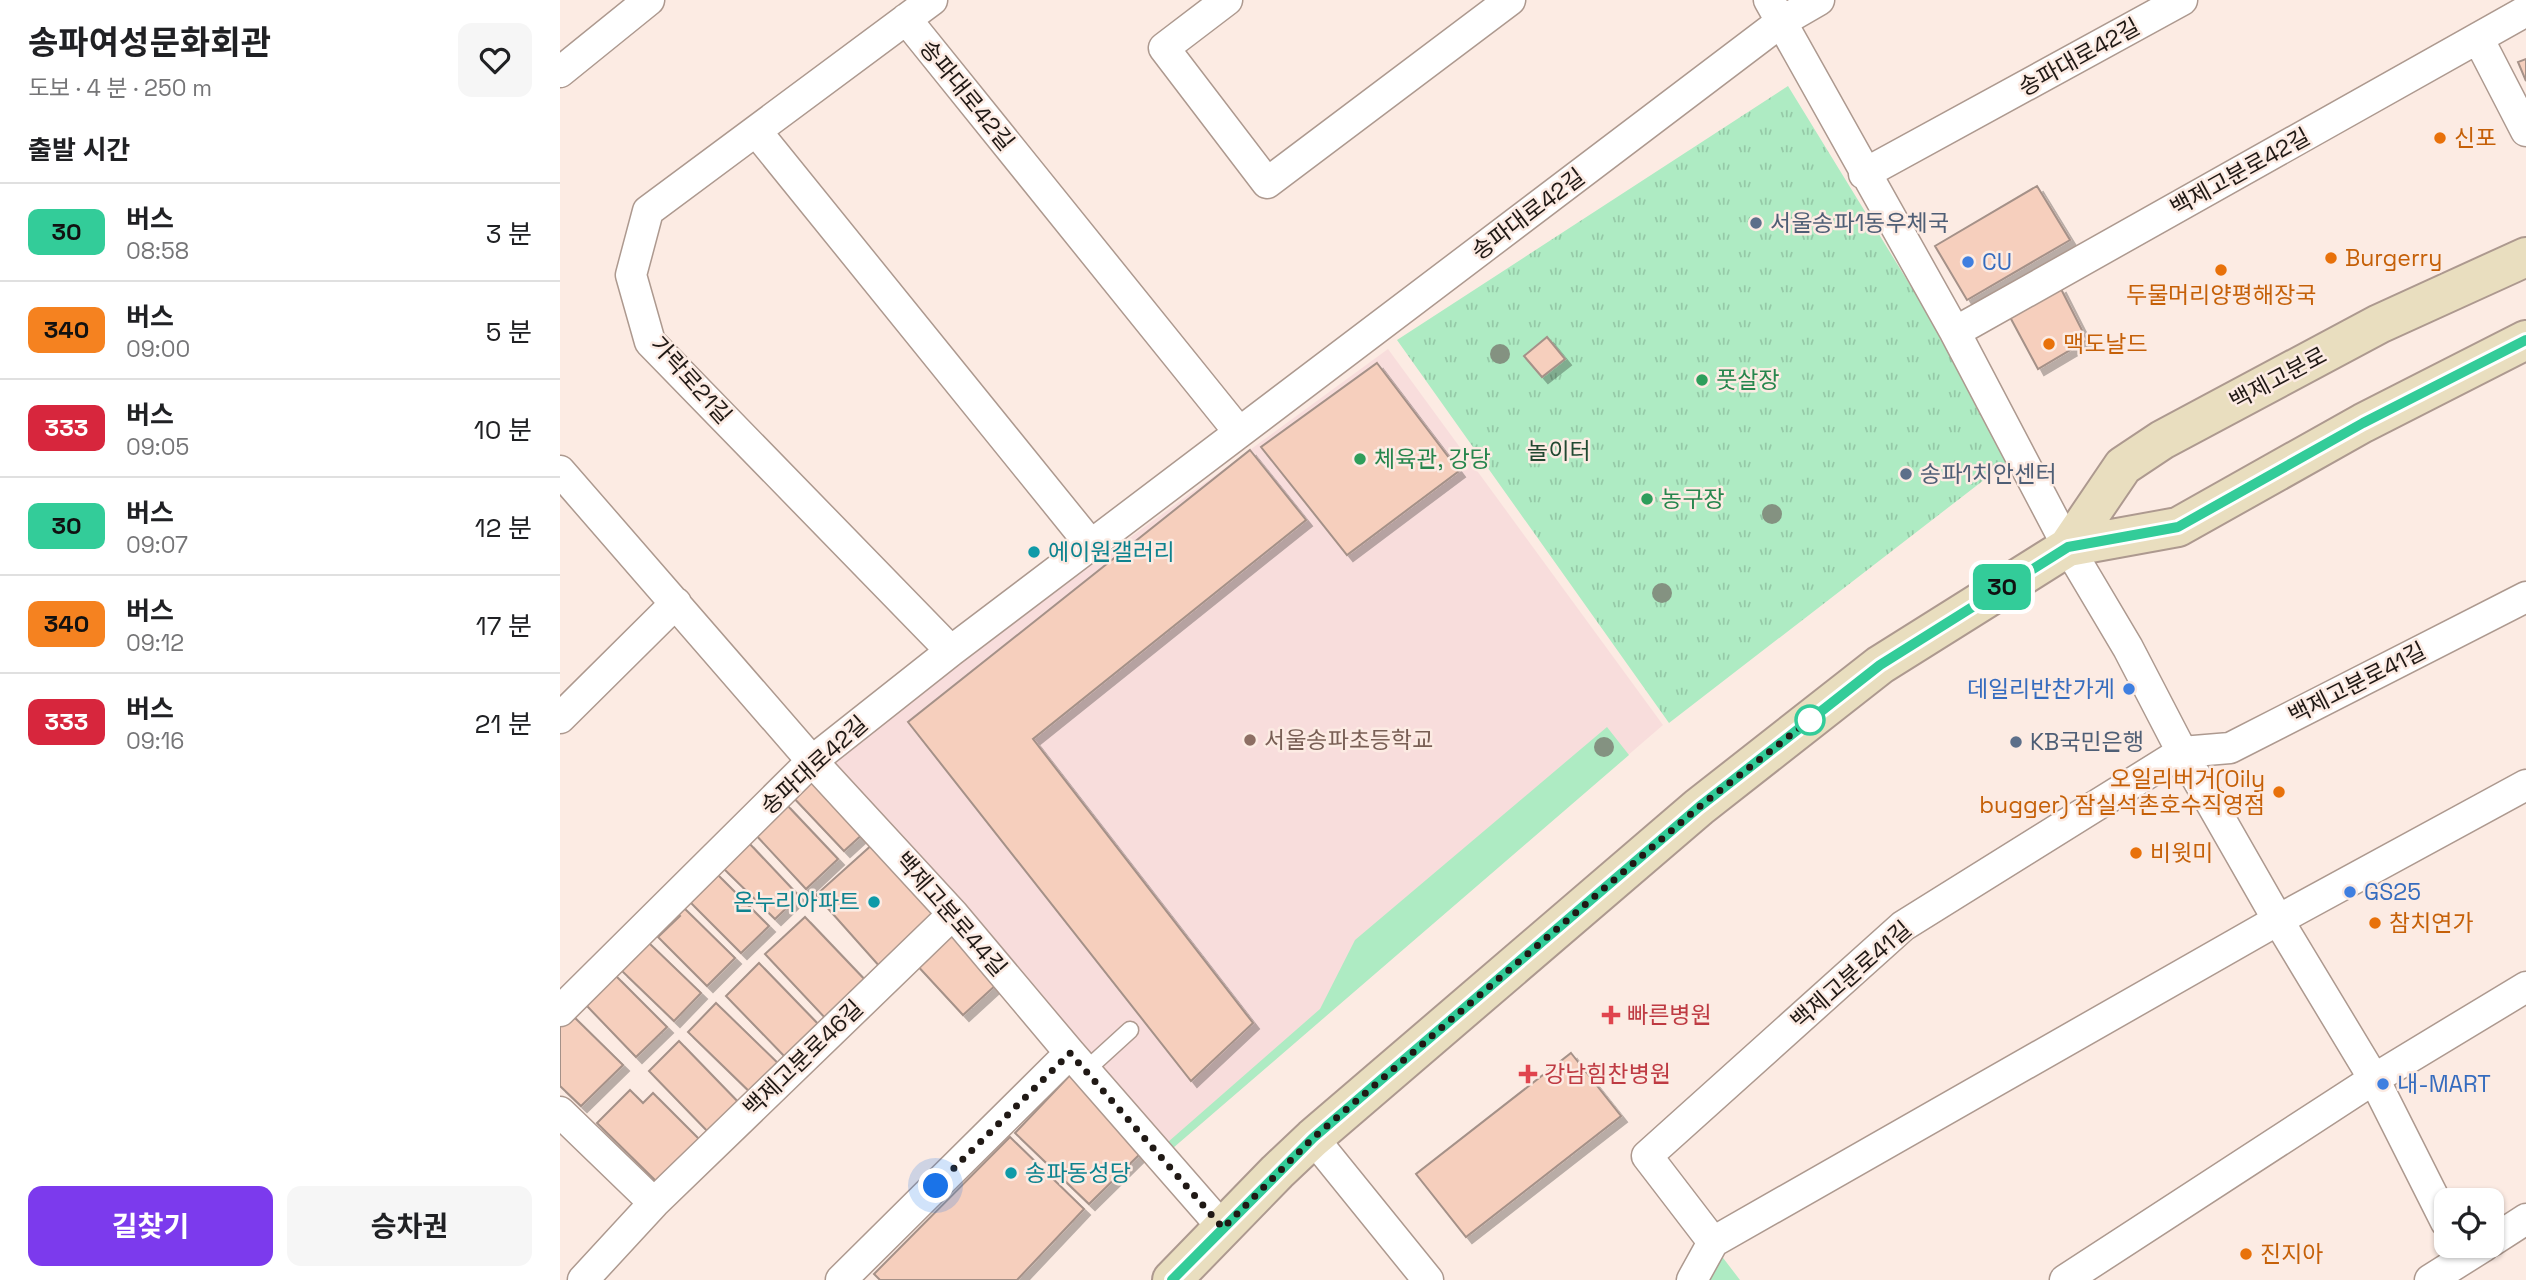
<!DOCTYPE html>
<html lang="ko">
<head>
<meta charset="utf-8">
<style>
  body { margin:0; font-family:"Space Grotesk","Noto Sans KR",sans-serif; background:#f6f6f6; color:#202124; height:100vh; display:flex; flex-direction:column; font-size:26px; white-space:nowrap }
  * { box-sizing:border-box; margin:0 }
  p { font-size:23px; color:#757577 }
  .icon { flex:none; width:38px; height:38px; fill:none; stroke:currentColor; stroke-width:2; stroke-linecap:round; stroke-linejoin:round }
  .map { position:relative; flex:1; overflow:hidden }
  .panel { display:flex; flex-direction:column; background:#fff; width:560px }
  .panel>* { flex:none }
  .badge { padding:0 14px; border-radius:10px; font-size:24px; line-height:46px }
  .fabs { position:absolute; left:1874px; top:1188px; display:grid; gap:14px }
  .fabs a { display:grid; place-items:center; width:70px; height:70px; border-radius:14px; background:#fff; box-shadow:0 2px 5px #0004; font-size:35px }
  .you { position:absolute; width:35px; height:35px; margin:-18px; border:5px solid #fff; border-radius:50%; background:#1a73e8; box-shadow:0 0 0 10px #1a73e833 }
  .map>.badge { position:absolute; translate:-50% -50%; box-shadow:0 0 0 4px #fff }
  h2 { padding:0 28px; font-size:26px; line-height:63px }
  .round { display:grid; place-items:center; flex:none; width:74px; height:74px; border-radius:14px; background:#f6f6f6 }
  .summary { display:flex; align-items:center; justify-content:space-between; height:119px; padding:0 28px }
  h1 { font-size:33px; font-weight:700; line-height:52px }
  .button { display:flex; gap:14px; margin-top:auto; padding:14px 28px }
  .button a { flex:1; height:80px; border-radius:14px; background:#7c3aed; color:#fff; font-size:28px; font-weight:700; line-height:80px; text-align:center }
  .button a+a { background:#f6f6f6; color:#202124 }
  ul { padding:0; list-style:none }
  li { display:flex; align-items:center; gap:21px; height:98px; padding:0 28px; border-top:2px solid #e0e0e0 }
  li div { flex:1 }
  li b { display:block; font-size:26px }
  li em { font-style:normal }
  li .badge { min-width:77px; font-weight:700; text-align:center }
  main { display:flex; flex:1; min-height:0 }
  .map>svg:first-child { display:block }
</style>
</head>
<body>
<main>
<section class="panel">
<div class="summary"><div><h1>송파여성문화회관</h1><p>도보 · 4 분 · 250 m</p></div><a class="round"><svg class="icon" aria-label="heart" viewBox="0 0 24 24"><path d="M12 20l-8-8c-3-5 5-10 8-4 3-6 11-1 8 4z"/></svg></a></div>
<h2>출발 시간</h2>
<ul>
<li><span class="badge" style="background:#3c9;color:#111">30</span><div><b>버스</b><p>08:58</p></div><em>3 분</em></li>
<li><span class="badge" style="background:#f58220;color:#111">340</span><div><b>버스</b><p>09:00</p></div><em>5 분</em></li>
<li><span class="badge" style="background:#d7263d;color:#fff">333</span><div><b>버스</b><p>09:05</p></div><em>10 분</em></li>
<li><span class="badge" style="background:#3c9;color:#111">30</span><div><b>버스</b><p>09:07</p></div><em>12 분</em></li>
<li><span class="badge" style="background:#f58220;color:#111">340</span><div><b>버스</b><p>09:12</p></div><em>17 분</em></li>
<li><span class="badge" style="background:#d7263d;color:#fff">333</span><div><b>버스</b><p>09:16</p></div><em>21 분</em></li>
</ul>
<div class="button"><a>길찾기</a><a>승차권</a></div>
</section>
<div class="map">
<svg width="1966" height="1280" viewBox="0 0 1966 1280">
  <defs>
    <pattern id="park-tufts" width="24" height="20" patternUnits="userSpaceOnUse" patternTransform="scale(1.75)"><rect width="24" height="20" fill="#aeebc3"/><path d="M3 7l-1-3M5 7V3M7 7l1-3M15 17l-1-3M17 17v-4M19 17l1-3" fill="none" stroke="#95c9a7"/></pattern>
    <filter id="shadow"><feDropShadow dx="6" dy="6" stdDeviation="0" flood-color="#0004"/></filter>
  </defs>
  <rect width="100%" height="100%" fill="#fcebe3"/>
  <!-- education -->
  <path fill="#f8dddc" d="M828 349 1103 725 613 1148 270 757Z"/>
  <!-- green -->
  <path fill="#aeebc3" d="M1047 727 1069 755 613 1148 608 1142 760 1009 795 940Z"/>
  <!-- park -->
  <path fill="url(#park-tufts)" d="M1228 86 1455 456 1109 723 837 340Z
    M1157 1250 1180 1280H1140Z"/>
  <!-- building -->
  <path fill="#f6cfbd" stroke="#a59188" stroke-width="2" filter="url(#shadow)" d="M1966 59V81L1958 62Z
    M1477 186 1510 240 1407 300 1375 246Z
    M1500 287 1527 340 1478 369 1450 317Z
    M987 337 1005 359 982 377 964 356Z
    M817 363 899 471 787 555 701 447Z
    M690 450 746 520 473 739 693 1023 631 1081 348 722Z
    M251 774 305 832 284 851 230 794Z
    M225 803 278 859 246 889 193 832Z
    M188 842 239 896 215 919 162 867Z
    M314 843 372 908 371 923 321 968 256 895Z
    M157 874 209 926 181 953 129 901Z
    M122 906 175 958 147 986 98 937 120 916 116 912Z
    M245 917 308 983 268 1021 205 954Z
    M389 930 438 983 403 1015 354 962Z
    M89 943 141 993 114 1021 62 971Z
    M199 963 261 1027 228 1060 166 996Z
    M56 976 107 1027 76 1057 26 1005Z
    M156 1003 223 1068 195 1097 128 1032Z
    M11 1014 63 1065 21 1106 0 1086V1024Z
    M119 1041 183 1107 153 1137 89 1071Z
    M1011 1053 1061 1116 906 1237 856 1174Z
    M514 1071 583 1151 529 1204 455 1133Z
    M70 1090 83 1103 93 1093 144 1144 101 1186 37 1123Z
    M450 1137 524 1209 457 1280H320L314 1274Z"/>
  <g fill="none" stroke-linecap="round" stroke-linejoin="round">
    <defs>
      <path id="lane" d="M525 1071 570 1030"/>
      <path id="street" d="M372 0 88 211 71 275 90 342 391 651
        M667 0 604 48 707 183 950 0
        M1209 0 1395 332 1508 547 1568 648 1622 752 1718 920 1814 1079 1886 1222
        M346 19 679 432
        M1918 38 1966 131
        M0 72 89 0
        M196 131 531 545
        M1304 174 1622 0
        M1395 332 1966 11
        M0 471 252 761 393 914 510 1053 663 1228
        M0 718 116 603
        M0 1011 252 761 391 651 1221 22 1259 0
        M0 1112 94 1203
        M753 1138 868 1280
        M1932 1241 1966 1219
        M1153 1242 1087 1156 1343 926 1622 752 1670 748 1966 597
        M1153 1242 1718 920 1966 785
        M23 1280 94 1203 393 914
        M281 1280 510 1053
        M1132 1280 1153 1242
        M1505 1280 1814 1079 1966 987
        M1870 1280 1924 1246"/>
      <path id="secondary" d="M1508 547 1563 466 1602 440 1819 324 1966 257
        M612 1280 717 1172 753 1138 1139 807 1320 665 1508 547 1618 527 1803 423 1966 340"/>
    </defs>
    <!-- lane casing -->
    <use href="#lane" stroke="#ad998f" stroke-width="19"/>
    <!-- street casing -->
    <use href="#street" stroke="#ad998f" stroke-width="33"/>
    <!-- secondary casing -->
    <use href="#secondary" stroke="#ad998f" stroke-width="42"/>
    <!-- lane -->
    <use href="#lane" stroke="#fff" stroke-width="16"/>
    <!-- street -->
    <use href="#street" stroke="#fff" stroke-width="30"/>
    <!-- secondary -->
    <use href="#secondary" stroke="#e9debf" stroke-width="38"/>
  </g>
  <!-- trees -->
  <g fill="#849281">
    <circle cx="940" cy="354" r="10"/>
    <circle cx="1212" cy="514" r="10"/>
    <circle cx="1102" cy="593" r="10"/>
    <circle cx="1044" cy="747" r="10"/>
  </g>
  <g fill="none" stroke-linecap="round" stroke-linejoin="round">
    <defs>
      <path id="line" d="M612 1280 753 1138 1139 807 1320 665 1508 547 1618 527 1803 423 1966 340"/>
    </defs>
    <!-- line casing -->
    <use href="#line" stroke="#fff" stroke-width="16"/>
    <!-- line -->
    <use href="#line" stroke="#3c9" stroke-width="10"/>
    <!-- walk -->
    <path stroke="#201915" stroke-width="7" stroke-dasharray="0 12.6" d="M376 1186 510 1053 663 1228 753 1138 1139 807 1260 712 1250 720"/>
  </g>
  <!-- markers -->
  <g fill="#e8710a" stroke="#fcebe3" stroke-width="2.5">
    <circle cx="1880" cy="138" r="7"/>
    <circle cx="1771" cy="258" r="7"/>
    <circle cx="1661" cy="270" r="7"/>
    <circle cx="1489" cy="344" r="7"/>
    <circle cx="1719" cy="792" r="7"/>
    <circle cx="1576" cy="853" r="7"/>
    <circle cx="1815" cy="923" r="7"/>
    <circle cx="1686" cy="1254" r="7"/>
  </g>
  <g fill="#5c6f8a" stroke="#fcebe3" stroke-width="2.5">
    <circle cx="1196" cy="223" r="7"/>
    <circle cx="1346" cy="474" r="7"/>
    <circle cx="1456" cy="742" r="7"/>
  </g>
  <g fill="#3f7fe0" stroke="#fcebe3" stroke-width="2.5">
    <circle cx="1408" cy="262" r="7"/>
    <circle cx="1569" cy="689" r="7"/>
    <circle cx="1790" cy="892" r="7"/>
    <circle cx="1823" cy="1084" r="7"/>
  </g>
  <g fill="#2e9e5b" stroke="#fcebe3" stroke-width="2.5">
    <circle cx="1142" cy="380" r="7"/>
    <circle cx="800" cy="459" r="7"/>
    <circle cx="1087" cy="499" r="7"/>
  </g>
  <g fill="#0f9aa8" stroke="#fcebe3" stroke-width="2.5">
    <circle cx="474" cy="552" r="7"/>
    <circle cx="314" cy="902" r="7"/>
    <circle cx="451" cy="1173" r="7"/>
  </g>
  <circle fill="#fff" stroke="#3c9" stroke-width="3.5" cx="1250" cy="720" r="14"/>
  <circle fill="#8d6e63" stroke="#fcebe3" stroke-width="2.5" cx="690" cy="740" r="7"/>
  <g fill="#e0444e" stroke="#fcebe3" stroke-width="2.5">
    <path d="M1047.5 1004.5h7v7h7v7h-7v7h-7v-7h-7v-7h7z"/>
    <path d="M964.5 1063.5h7v7h7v7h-7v7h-7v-7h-7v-7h7z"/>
  </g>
  <g text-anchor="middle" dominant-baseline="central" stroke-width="5" stroke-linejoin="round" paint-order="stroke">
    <!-- street labels -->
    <g font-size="23" fill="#201915" stroke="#fcebe3">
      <text transform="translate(1519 57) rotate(-29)">송파대로42길</text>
      <text transform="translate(407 95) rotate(51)">송파대로42길</text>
      <text transform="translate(1680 172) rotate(-29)">백제고분로42길</text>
      <text transform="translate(968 214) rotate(-37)">송파대로42길</text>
      <text transform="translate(1718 378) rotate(-28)">백제고분로</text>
      <text transform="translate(131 380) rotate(48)">가락로21길</text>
      <text transform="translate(1797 683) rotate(-27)">백제고분로41길</text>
      <text transform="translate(254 765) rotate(-42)">송파대로42길</text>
      <text transform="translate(391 914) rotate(49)">백제고분로44길</text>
      <text transform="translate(1291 975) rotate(-41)">백제고분로41길</text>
      <text transform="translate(243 1058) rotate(-44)">백제고분로46길</text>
    </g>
    <!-- food labels -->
    <g font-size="23" fill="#c56008" stroke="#fcebe3" text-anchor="start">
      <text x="1894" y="138">신포</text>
      <text x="1785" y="258">Burgerry</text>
      <text x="1661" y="295" text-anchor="middle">두물머리양평해장국</text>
      <text x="1503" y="344">맥도날드</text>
      <text x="1705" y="779" text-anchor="end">오일리버거(Oily<tspan x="1705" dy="26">bugger) 잠실석촌호수직영점</tspan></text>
      <text x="1590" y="853">비윗미</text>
      <text x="1829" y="923">참치연가</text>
      <text x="1700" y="1254">진지아</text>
    </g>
    <!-- service labels -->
    <g font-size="23" fill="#4e5e75" stroke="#fcebe3" text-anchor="start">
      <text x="1210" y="223">서울송파1동우체국</text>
      <text x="1360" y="474">송파1치안센터</text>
      <text x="1470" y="742">KB국민은행</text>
    </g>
    <!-- shop labels -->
    <g font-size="23" fill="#366cbe" stroke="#fcebe3" text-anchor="start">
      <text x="1422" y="262">CU</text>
      <text x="1555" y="689" text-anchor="end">데일리반찬가게</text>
      <text x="1804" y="892">GS25</text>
      <text x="1837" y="1084">내-MART</text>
    </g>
    <!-- leisure labels -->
    <g font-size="23" fill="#27864d" stroke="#fcebe3" text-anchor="start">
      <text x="1156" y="380">풋살장</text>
      <text x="814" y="459">체육관, 강당</text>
      <text x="1101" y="499">농구장</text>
    </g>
    <!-- park labels -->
    <g font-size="23" fill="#214931" stroke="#fcebe3">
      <text x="999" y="451">놀이터</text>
    </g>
    <!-- culture labels -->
    <g font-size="23" fill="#0d838f" stroke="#fcebe3" text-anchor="start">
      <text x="488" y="552">에이원갤러리</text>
      <text x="300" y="902" text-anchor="end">온누리아파트</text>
      <text x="465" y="1173">송파동성당</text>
    </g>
    <!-- education labels -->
    <g font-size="23" fill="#785e54" stroke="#fcebe3" text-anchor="start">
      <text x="704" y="740">서울송파초등학교</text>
    </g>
    <!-- health labels -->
    <g font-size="23" fill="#be3a42" stroke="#fcebe3" text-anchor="start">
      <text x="1067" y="1015">빠른병원</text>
      <text x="984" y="1074">강남힘찬병원</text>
    </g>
  </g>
</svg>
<div class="fabs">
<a><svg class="icon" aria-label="locate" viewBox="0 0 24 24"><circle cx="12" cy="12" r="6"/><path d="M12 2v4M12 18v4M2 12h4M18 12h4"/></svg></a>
</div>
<div class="you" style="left:376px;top:1186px"></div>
<b class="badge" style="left:1442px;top:587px;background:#3c9;color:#111">30</b>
</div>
</main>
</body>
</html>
